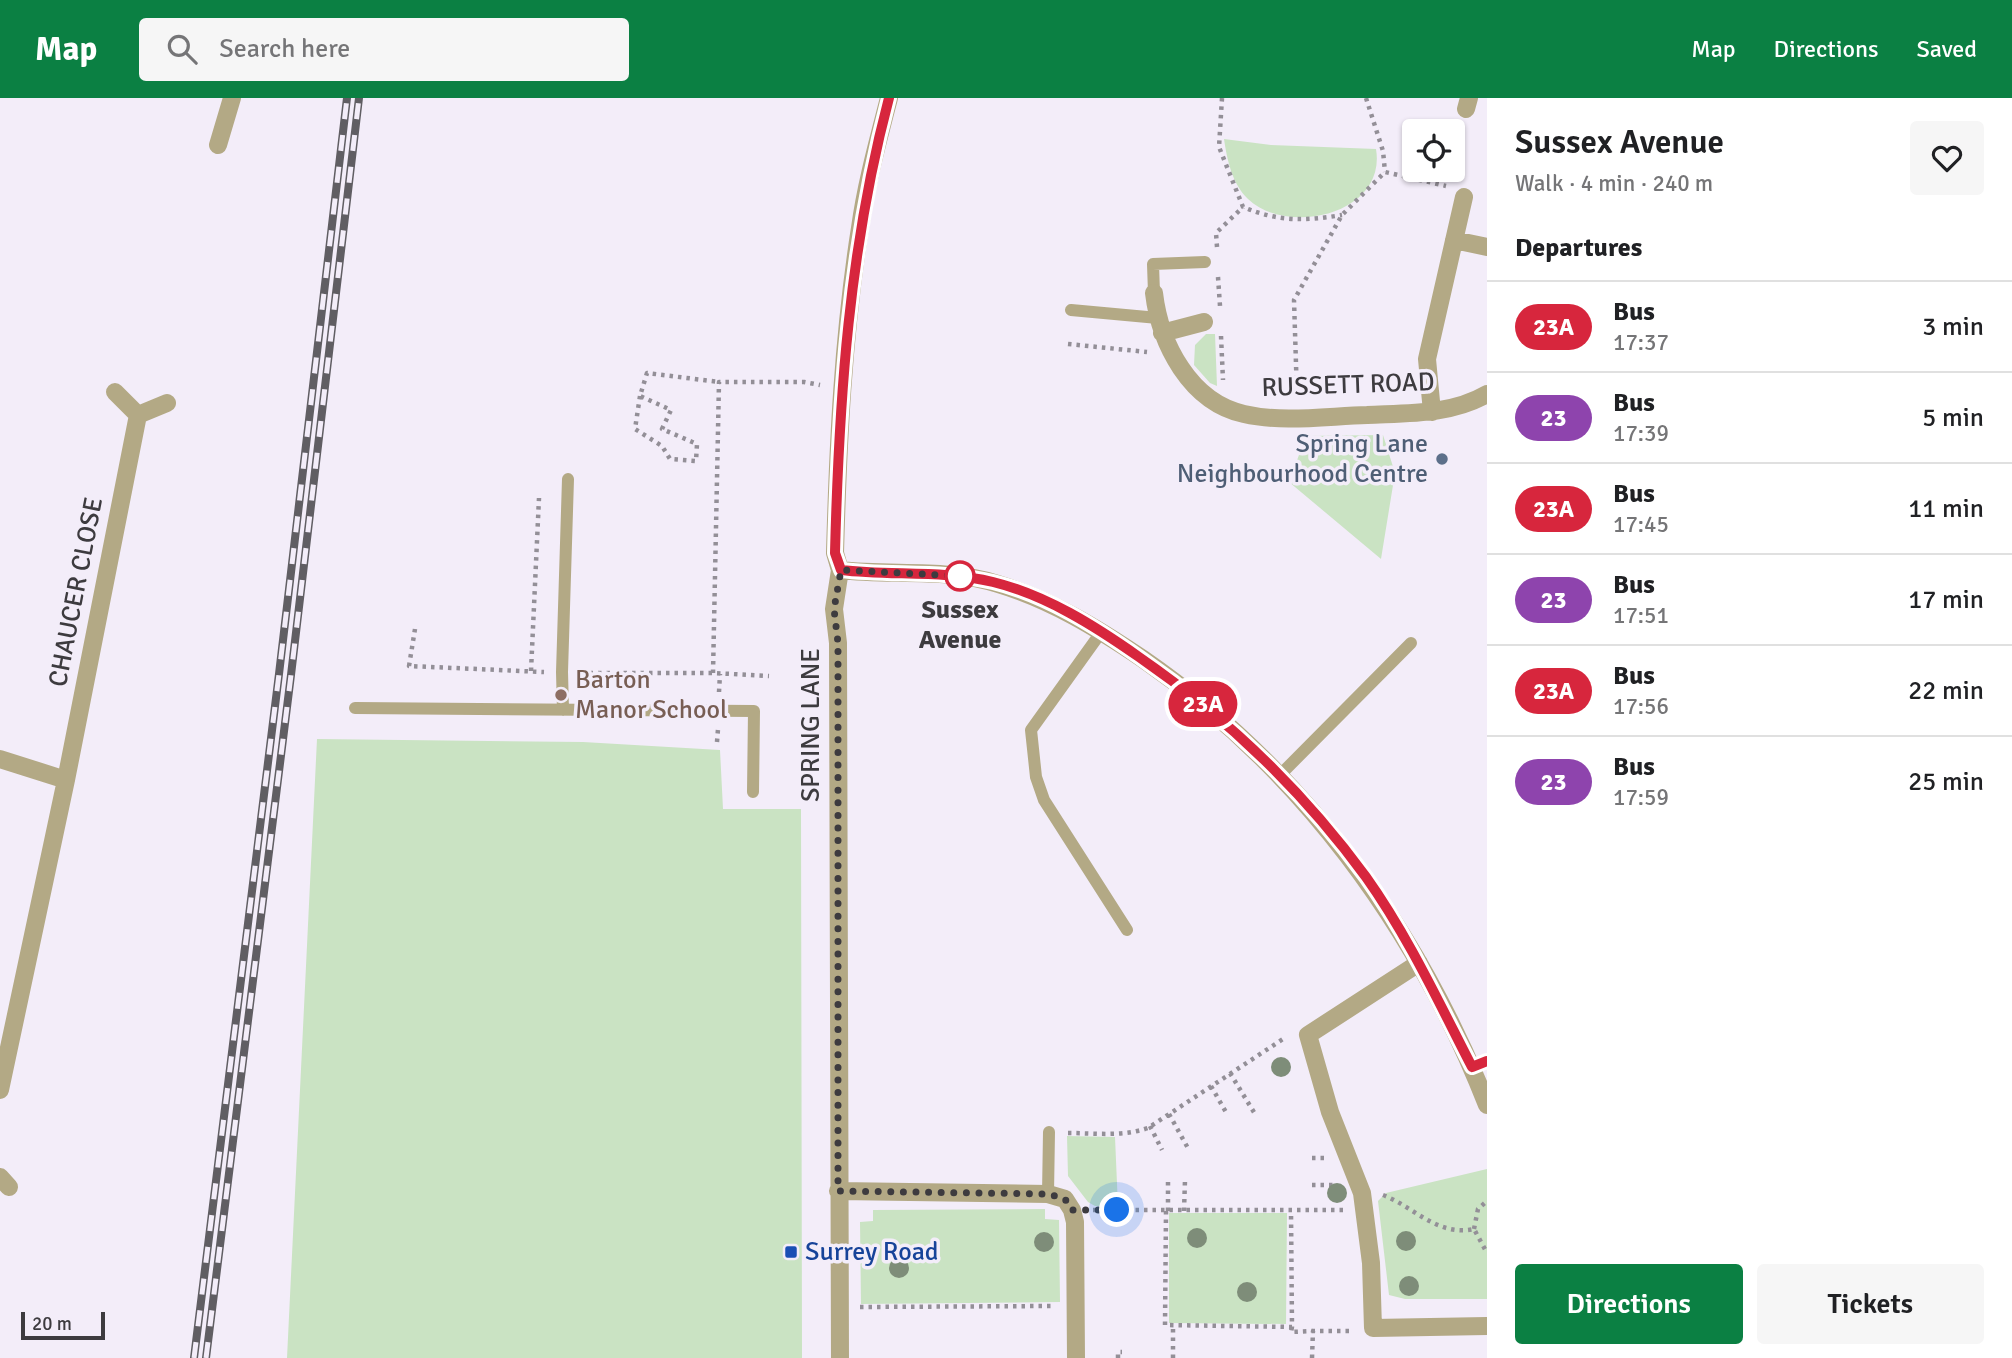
<!DOCTYPE html>
<html lang="en">
<head>
<meta charset="utf-8">
<style>
  body { margin:0; font-family:Signika,sans-serif; background:#f6f6f6; color:#202124; height:100vh; display:flex; flex-direction:column; font-size:26px; white-space:nowrap }
  * { box-sizing:border-box; margin:0 }
  p { font-size:23px; color:#757577 }
  .icon { flex:none; width:38px; height:38px; fill:none; stroke:currentColor; stroke-width:2; stroke-linecap:round; stroke-linejoin:round }
  .map { position:relative; flex:1; overflow:hidden }
  .drawer { display:flex; flex-direction:column; background:#fff; width:525px }
  .drawer>* { flex:none }
  .badge { padding:0 14px; border-radius:23px; font-size:24px; line-height:46px }
  .controls { position:absolute; left:1402px; top:21px; display:grid; gap:14px }
  .controls a { display:grid; place-items:center; width:63px; height:63px; border-radius:7px; background:#fff; box-shadow:0 2px 5px #0004; font-size:35px }
  .scale { position:absolute; left:21px; bottom:18px; width:84px; box-sizing:border-box; padding-left:7px; border:4px solid #3d3b3f; border-top:0; font-size:19px; line-height:24px; white-space:nowrap; color:#3d3b3f; -webkit-text-stroke:5px #f3edf9; paint-order:stroke }
  .you { position:absolute; width:35px; height:35px; margin:-18px; border:5px solid #fff; border-radius:50%; background:#1a73e8; box-shadow:0 0 0 10px #1a73e833 }
  .map>.badge { position:absolute; translate:-50% -50%; box-shadow:0 0 0 4px #fff }
  h2 { padding:0 28px; font-size:26px; line-height:63px }
  .round { display:grid; place-items:center; flex:none; width:74px; height:74px; border-radius:7px; background:#f6f6f6 }
  .summary { display:flex; align-items:center; justify-content:space-between; height:119px; padding:0 28px }
  h1 { font-size:33px; font-weight:600; line-height:52px }
  .cta { display:flex; gap:14px; margin-top:auto; padding:14px 28px }
  .cta a { flex:1; height:80px; border-radius:7px; background:#0b8043; color:#fff; font-size:28px; font-weight:600; line-height:80px; text-align:center }
  .cta a+a { background:#f6f6f6; color:#202124 }
  ul { padding:0; list-style:none }
  li { display:flex; align-items:center; gap:21px; height:91px; padding:0 28px; border-top:2px solid #e0e0e0 }
  li div { flex:1 }
  li b { display:block; font-size:26px }
  li em { font-style:normal }
  li .badge { min-width:77px; font-weight:700; text-align:center }
  header { display:flex; align-items:center; gap:42px; box-sizing:border-box; height:98px; padding:0 35px; background:#0b8043; color:#fff }
  header strong { font-size:33px }
  nav { display:flex; gap:38px; margin-inline-start:auto; font-size:24px }
  .search { width:490px; height:63px; background:#f6f6f6; display:flex; align-items:center; gap:18px; box-sizing:border-box; padding:0 24px; border-radius:7px; color:#757577; font-size:26px }
  main { display:flex; flex:1; min-height:0 }
  .map>svg:first-child { display:block }
</style>
</head>
<body>
<header>
<strong>Map</strong>
<div class="search"><svg class="icon" aria-label="search" viewBox="0 0 24 24"><circle cx="10" cy="10" r="6"/><path d="M15 15l6 6"/></svg>Search here</div>
<nav><a>Map</a><a>Directions</a><a>Saved</a></nav>
</header>
<main>
<div class="map">
<svg width="1487" height="1260" viewBox="0 0 1487 1260">
  <rect width="100%" height="100%" fill="#f3edf9"/>
  <!-- green -->
  <path fill="#cae3c3" d="M1224 41 1271 47 1376 51C1387 116 1288 139 1248 101 1232 86 1227 61 1224 41Z
    M1206 236H1215L1217 288 1210 285 1194 267 1195 247Z
    M1383 337 1395 375 1381 461 1289 384 1306 338Z
    M317 641 583 644 720 652 723 711H801L802 1260H287Z
    M1067 1038 1115 1039 1118 1109 1095 1108 1088 1104 1068 1078Z
    M1487 1071V1201H1405L1389 1197 1378 1103 1386 1095Z
    M1045 1111V1121L1059 1122 1060 1204 861 1206 860 1124 873 1123V1112Z
    M1169 1115H1287L1286 1226 1169 1225Z"/>
  <g fill="none" stroke-linecap="round" stroke-linejoin="round">
    <!-- path -->
    <path stroke="#938f97" stroke-width="4.5" stroke-dasharray="3.5 5" stroke-linecap="butt" d="M1222 0 1219 49 1243 109C1279 124 1305 123 1342 117
      M1366 0 1383 53 1385 74
      M1451 72V81
      M1217 149 1216 135 1243 109
      M1218 179 1220 208
      M1221 238 1223 282
      M1068 246 1147 254
      M640 298 635 331 662 348 670 361 696 363 697 346 662 331 671 312 640 298 647 275 719 284
      M1297 298 1294 202 1342 117 1385 74 1446 88
      M415 531 409 568 544 574
      M531 573 539 400
      M581 575H713L769 578
      M713 575 719 284H804L820 287
      M719 594 720 576
      M717 644 718 631
      M1230 975 1255 1016
      M1211 988 1227 1016
      M1169 1016 1189 1052
      M1150 1028 1162 1052
      M1068 1035C1094 1035 1122 1039 1148 1030L1286 939
      M1312 1060H1326
      M1312 1087H1336
      M1383 1097C1414 1109 1438 1139 1474 1131L1487 1155
      M1093 1112H1343
      M1166 1113 1165 1227 1292 1229 1291 1113
      M1168 1113V1082
      M1184 1113 1185 1082
      M1474 1131 1478 1111 1487 1103
      M860 1209 1054 1208
      M1292 1229 1291 1234 1313 1233
      M1118 1260V1254H1122
      M1173 1260V1227
      M1312 1260 1313 1233H1352"/>
    <!-- service -->
    <path stroke="#b3a985" stroke-width="12" d="M1154 195 1153 166 1205 164
      M1071 212 1158 220
      M1102 533 1031 632 1036 679 1044 702 1127 832
      M355 610 754 613 753 694
      M563 612 562 574 568 381
      M1280 677 1411 545
      M1048 1096 1049 1034"/>
    <!-- minor -->
    <path stroke="#b3a985" stroke-width="18" d="M1466 11 1469 0
      M218 47 232 0
      M1454 142 1487 149
      M1154 195C1160 246 1190 304 1244 316 1283 325 1328 318 1367 317 1407 315 1451 317 1487 296
      M1162 235 1204 224
      M115 294 138 317 167 305
      M1432 314 1427 261 1464 99
      M840 472C892 478 948 470 998 486 1051 502 1097 530 1143 561 1301 670 1417 829 1487 1007
      M0 661 66 682
      M1419 865 1308 937 1330 1014 1362 1095 1371 1165 1373 1230 1487 1228
      M0 992 66 682 138 317
      M0 1079 9 1089
      M838 1093 1048 1096 1065 1101 1072 1112 1075 1124 1076 1260
      M840 1260 838 545 834 511 840 472 835 455C838 346 843 238 860 130 866 86 878 43 889 0"/>
    <defs>
      <path id="rail" d="M194 1260 279 576 347 0
        M206 1260 291 577 359 0"/>
    </defs>
    <!-- rail casing -->
    <use href="#rail" stroke="#605e63" stroke-width="8"/>
    <!-- rail -->
    <use href="#rail" stroke="#f3edf9" stroke-width="5" stroke-dasharray="16" stroke-linecap="butt"/>
  </g>
  <!-- trees -->
  <g fill="#7e8d79">
    <circle cx="1281" cy="969" r="10"/>
    <circle cx="1337" cy="1095" r="10"/>
    <circle cx="1197" cy="1140" r="10"/>
    <circle cx="1406" cy="1143" r="10"/>
    <circle cx="1044" cy="1144" r="10"/>
    <circle cx="899" cy="1170" r="10"/>
    <circle cx="1409" cy="1188" r="10"/>
    <circle cx="1247" cy="1194" r="10"/>
  </g>
  <g fill="none" stroke-linecap="round" stroke-linejoin="round">
    <defs>
      <path id="line" d="M889 0C849 151 839 300 835 455L841 472C891 478 943 472 993 484 1046 497 1095 528 1139 559 1226 619 1303 693 1366 779 1408 838 1439 905 1472 969L1487 963"/>
    </defs>
    <!-- line casing -->
    <use href="#line" stroke="#fff" stroke-width="16"/>
    <!-- line -->
    <use href="#line" stroke="#d7263d" stroke-width="10"/>
    <!-- walk -->
    <path stroke="#3d3b3f" stroke-width="7" stroke-dasharray="0 12.6" d="M960 478 841 472 834 511 838 545V1093L1048 1096 1065 1101 1072 1112H1117"/>
  </g>
  <!-- markers -->
  <circle fill="#5c6f8a" stroke="#f3edf9" stroke-width="2.5" cx="1442" cy="361" r="7"/>
  <circle fill="#fff" stroke="#d7263d" stroke-width="3.5" cx="960" cy="478" r="14"/>
  <circle fill="#8d6e63" stroke="#f3edf9" stroke-width="2.5" cx="561" cy="597" r="7"/>
  <rect fill="#1a4fb4" stroke="#f3edf9" stroke-width="2.5" x="784" y="1147" width="14" height="14" rx="3.5"/>
  <g text-anchor="middle" dominant-baseline="central" stroke-width="7" stroke-linejoin="round" paint-order="stroke">
    <!-- street labels -->
    <g font-size="26" fill="#3d3b3f" stroke="#f3edf9">
      <text transform="translate(1348 287) rotate(-2)">RUSSETT ROAD</text>
      <text transform="translate(76 494) rotate(-79)">CHAUCER CLOSE</text>
      <text transform="translate(811 627) rotate(-90)">SPRING LANE</text>
    </g>
    <!-- service labels -->
    <g font-size="26" fill="#4e5e75" stroke="#f3edf9" text-anchor="end">
      <text x="1428" y="346">Spring Lane<tspan x="1428" dy="30">Neighbourhood Centre</tspan></text>
    </g>
    <!-- stop labels -->
    <g font-size="26" font-weight="bold" fill="#3d3b3f" stroke="#f3edf9">
      <text x="960" y="512">Sussex<tspan x="960" dy="30">Avenue</tspan></text>
    </g>
    <!-- education labels -->
    <g font-size="26" fill="#785e54" stroke="#f3edf9" text-anchor="start">
      <text x="575" y="582">Barton<tspan x="575" dy="30">Manor School</tspan></text>
    </g>
    <!-- transit labels -->
    <g font-size="26" fill="#164399" stroke="#f3edf9" text-anchor="start">
      <text x="805" y="1154">Surrey Road</text>
    </g>
  </g>
</svg>
<div class="controls">
<a><svg class="icon" aria-label="locate" viewBox="0 0 24 24"><circle cx="12" cy="12" r="6"/><path d="M12 2v4M12 18v4M2 12h4M18 12h4"/></svg></a>
</div>
<div class="scale">20 m</div>
<div class="you" style="left:1117px;top:1112px"></div>
<b class="badge" style="left:1203px;top:606px;background:#d7263d;color:#fff">23A</b>
</div>
<section class="drawer">
<div class="summary"><div><h1>Sussex Avenue</h1><p>Walk · 4 min · 240 m</p></div><a class="round"><svg class="icon" aria-label="heart" viewBox="0 0 24 24"><path d="M12 20l-8-8c-3-5 5-10 8-4 3-6 11-1 8 4z"/></svg></a></div>
<h2>Departures</h2>
<ul>
<li><span class="badge" style="background:#d7263d;color:#fff">23A</span><div><b>Bus</b><p>17:37</p></div><em>3 min</em></li>
<li><span class="badge" style="background:#8e44ad;color:#fff">23</span><div><b>Bus</b><p>17:39</p></div><em>5 min</em></li>
<li><span class="badge" style="background:#d7263d;color:#fff">23A</span><div><b>Bus</b><p>17:45</p></div><em>11 min</em></li>
<li><span class="badge" style="background:#8e44ad;color:#fff">23</span><div><b>Bus</b><p>17:51</p></div><em>17 min</em></li>
<li><span class="badge" style="background:#d7263d;color:#fff">23A</span><div><b>Bus</b><p>17:56</p></div><em>22 min</em></li>
<li><span class="badge" style="background:#8e44ad;color:#fff">23</span><div><b>Bus</b><p>17:59</p></div><em>25 min</em></li>
</ul>
<div class="cta"><a>Directions</a><a>Tickets</a></div>
</section>
</main>
</body>
</html>
